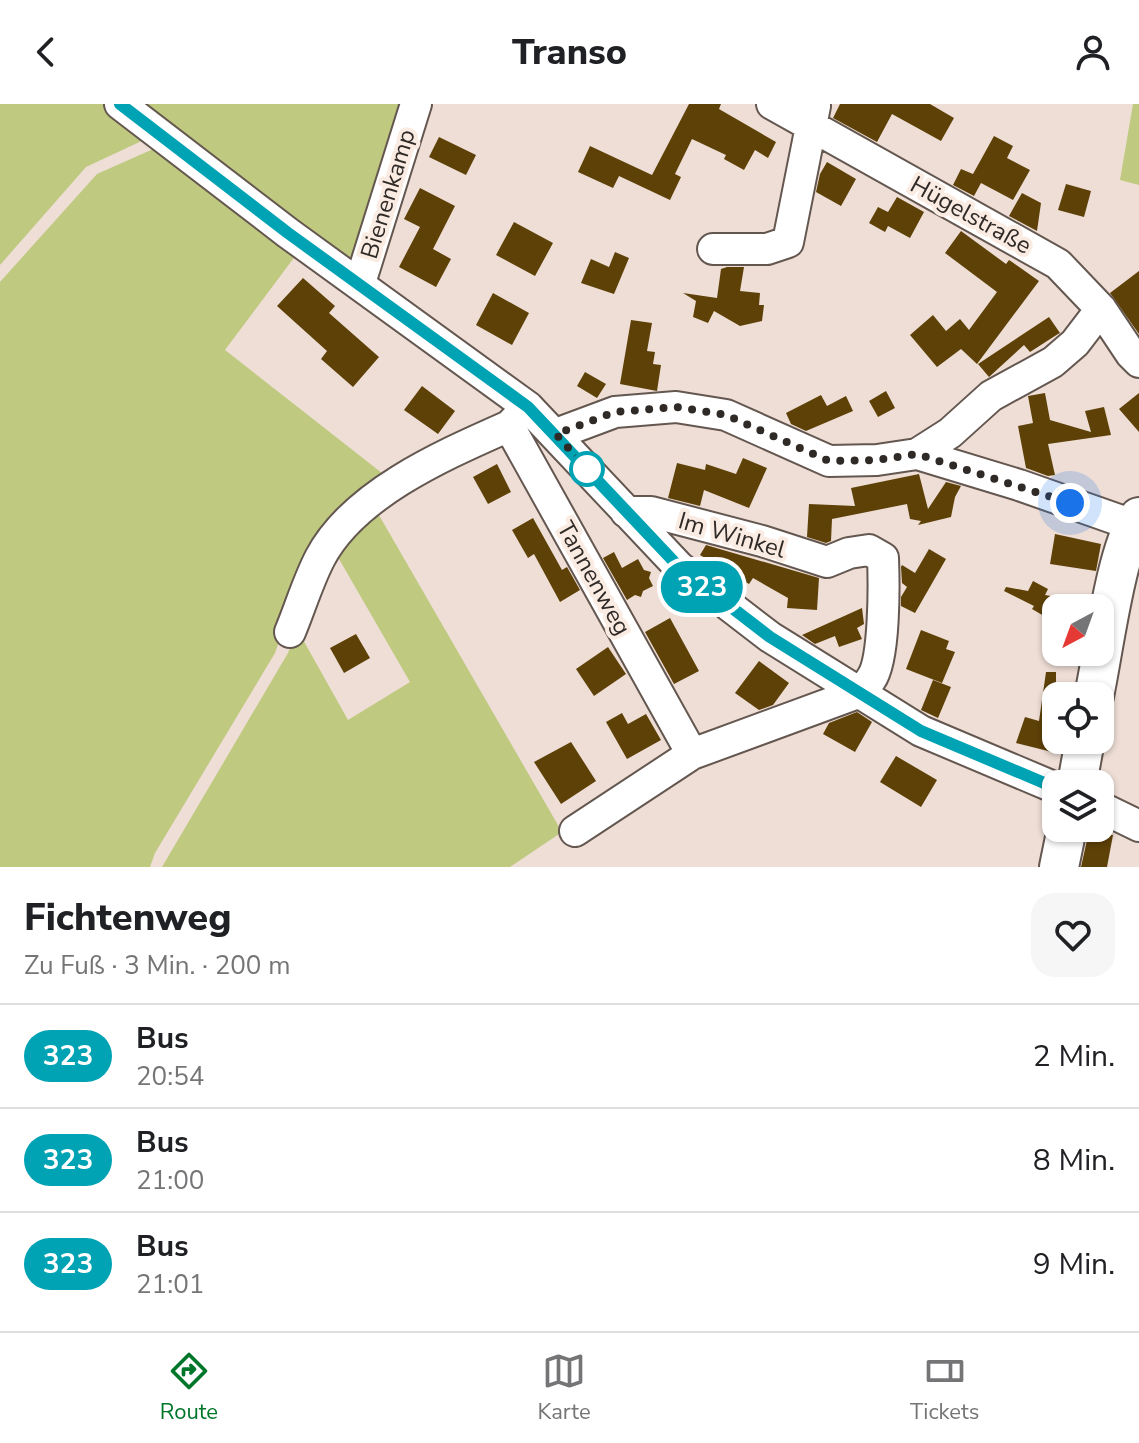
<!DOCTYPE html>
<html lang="de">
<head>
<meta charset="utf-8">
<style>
  body { margin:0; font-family:"Nunito Sans",sans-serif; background:#f6f6f6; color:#202124; height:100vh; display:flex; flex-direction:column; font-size:30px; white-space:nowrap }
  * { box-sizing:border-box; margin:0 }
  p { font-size:26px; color:#757577 }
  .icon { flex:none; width:44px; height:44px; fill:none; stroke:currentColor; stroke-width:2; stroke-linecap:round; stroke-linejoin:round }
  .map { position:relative; height:763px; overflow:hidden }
  .drawer { display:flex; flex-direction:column; background:#fff; flex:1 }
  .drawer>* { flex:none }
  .badge { padding:0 16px; border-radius:26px; font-size:28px; line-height:52px }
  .needle { width:52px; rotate:221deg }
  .controls { position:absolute; left:1042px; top:490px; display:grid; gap:16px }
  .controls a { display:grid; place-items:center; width:72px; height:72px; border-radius:16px; background:#fff; box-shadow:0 2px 6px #0004; font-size:40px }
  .you { position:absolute; width:40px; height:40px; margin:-20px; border:6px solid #fff; border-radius:50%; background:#1a73e8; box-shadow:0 0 0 12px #1a73e833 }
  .map>.badge { position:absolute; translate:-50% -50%; box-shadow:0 0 0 4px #fff }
  .round { display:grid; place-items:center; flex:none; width:84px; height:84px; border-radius:24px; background:#f6f6f6 }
  .summary { display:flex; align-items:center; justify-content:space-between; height:136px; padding:0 24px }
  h1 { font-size:38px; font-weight:800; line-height:60px }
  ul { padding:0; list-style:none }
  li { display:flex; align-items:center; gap:24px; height:104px; padding:0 24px; border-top:2px solid #e0e0e0 }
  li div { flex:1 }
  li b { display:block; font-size:30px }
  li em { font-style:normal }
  li .badge { min-width:88px; font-weight:700; text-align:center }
  header { display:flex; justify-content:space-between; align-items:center; height:104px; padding:0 24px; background:#fff; font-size:36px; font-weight:800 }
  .tab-bar { display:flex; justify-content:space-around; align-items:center; height:112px; border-top:2px solid #e0e0e0; background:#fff; font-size:22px; color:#757577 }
  .tab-bar a { display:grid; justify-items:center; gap:4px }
  .tab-bar .on { color:#00762b }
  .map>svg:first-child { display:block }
</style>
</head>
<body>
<header><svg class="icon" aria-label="back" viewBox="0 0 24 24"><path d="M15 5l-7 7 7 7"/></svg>Transo<svg class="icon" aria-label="person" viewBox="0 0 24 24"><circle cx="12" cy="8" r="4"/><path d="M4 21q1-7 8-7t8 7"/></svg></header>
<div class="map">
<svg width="1139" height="763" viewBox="0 0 1139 763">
  <rect width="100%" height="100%" fill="#eeded6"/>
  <!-- green -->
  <path fill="#bfc97f" d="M0 0H103L148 34 86 63 0 161Z
    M133 0H409L357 174Z
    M1133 0H1139V81L1120 76Z
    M160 42 296 151 225 246 387 373 304 466 275 549 155 749 150 763H0V178L97 70Z
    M376 406 562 728 510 763H162L288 549 297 525 348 616 410 578 335 448Z"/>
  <!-- building -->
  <path fill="#5e4107" d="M689 0H721L719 5 776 38 768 54 755 46 744 66 724 55 726 51 692 35 675 70 681 73 670 96 619 72 613 84 578 68 590 42 652 71Z
    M840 0H930L954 14 941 37 892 10 877 38 833 14Z
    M994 32 1013 42 1007 54 1030 66 1013 96 981 79 974 92 953 81 961 65 973 70Z
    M439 33 476 51 466 71 429 53Z
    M827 58 856 75 841 102 816 88 820 70Z
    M1066 80 1091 87 1084 113 1058 106Z
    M420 84 455 102 433 145 451 155 436 183 399 163 420 123 404 115Z
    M1022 89 1041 99 1037 127 1009 112Z
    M897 93 924 108 910 134 888 122 885 128 869 119 878 103 888 108Z
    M514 118 553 139 535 172 496 151Z
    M961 127 1006 160 1009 156 1012 158 1039 177 977 260 961 245 937 263 910 231 933 211 946 227 960 215 969 226 997 188 945 149Z
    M615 148 629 154 614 190 581 179 591 155 609 163Z
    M727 163H744L740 187 760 189 759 201H764L762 217 740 222 714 207 708 219 693 213 696 197 683 189 717 194 721 165Z
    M1139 167V230L1110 189Z
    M303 174 335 202 329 209 379 253 353 283 321 255 327 247 277 202Z
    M493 189 529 209 512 241 476 221Z
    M1049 213 1060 229 1058 230 1030 248 1024 241 989 273 978 260Z
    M631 216 652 219 647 247 655 248 653 260 661 261 657 287 620 280Z
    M585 268 606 280 597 294 577 282Z
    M422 282 455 307 438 330 404 306Z
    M886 287 895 304 878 313 869 297Z
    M1045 289 1050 316 1091 328 1085 307 1104 303 1111 331 1048 340 1055 371 1048 372 1026 364 1018 322 1033 319 1028 292Z
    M1139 289V328L1119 305Z
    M821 291 827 302 846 292 853 307 806 327 791 320 786 309Z
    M743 354 767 364 749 404 704 386 700 402 668 394 677 359 705 366 706 360 736 370Z
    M497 360 511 388 488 400 473 373Z
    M919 370 928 405 946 378 961 382 955 393 951 413 918 421 921 417 910 415 907 400 832 415 831 437 826 439 807 433 809 400 855 402 851 384Z
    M533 414 562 466 567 463 580 486 560 498 534 450 528 454 512 426Z
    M1055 430 1101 440 1096 467 1050 460Z
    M706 441 819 474 817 506 787 504 788 494 753 474 749 480 700 451Z
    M929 445 946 455 915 509 901 502V493L907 483 902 479 901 463 902 461 915 469Z
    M614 448 622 464 638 455 644 466 651 468 649 474 653 482 643 487 641 493 635 491 627 496 603 454Z
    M1033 477 1048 485 1045 491 1056 493V519L1032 505 1034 502 1004 487 1006 483 1028 487Z
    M862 504 864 520 857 524 862 535 839 543 835 532 815 540 802 531Z
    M670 514 699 567 674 580 645 528Z
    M921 526 949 537 946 545 955 548 942 579 906 565Z
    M356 530 370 554 344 569 330 544Z
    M608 543 626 570 594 592 576 565Z
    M759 557 789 579 773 601 759 606 735 589Z
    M1046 568H1056V649L1016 639 1025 613 1039 617Z
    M933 576 951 583 938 614 921 606Z
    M857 608 872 618 855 648 823 630 829 619Z
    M622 609 628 620 646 610 661 636 627 655 606 618Z
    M571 638 596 677 561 700 534 658Z
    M896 652 937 676 921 703 880 678Z
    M1089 727 1113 731 1107 763H1081Z"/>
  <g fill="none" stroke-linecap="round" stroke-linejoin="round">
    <defs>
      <path id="minor" d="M120 0 288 129 528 303 679 463 770 533 921 627 1056 684
        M772 0 1058 160 1101 205 1131 250 1139 258
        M713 145H767L788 138 815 2
        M360 179 416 0
        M528 303 509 322 692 650
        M556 330 615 308 676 303 726 311 829 357 877 356 917 350 950 329 991 292 1053 258 1075 239 1101 205
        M917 350 1019 381 1133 421
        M290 528C300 504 308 477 320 454 354 389 446 350 509 322
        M1100 703 1139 722
        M575 727 692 650 858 589C862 585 868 580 871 575 885 556 884 479 883 454L869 446 849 449 827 458 762 437 651 408H626"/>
      <path id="major" d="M1094 592C1103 551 1116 443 1139 413
        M1077 680 1085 636
        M1059 763 1067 724"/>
    </defs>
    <!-- minor casing -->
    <use href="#minor" stroke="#645750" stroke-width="34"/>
    <!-- major casing -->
    <use href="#major" stroke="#645750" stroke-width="42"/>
    <!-- minor -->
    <use href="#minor" stroke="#fff" stroke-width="30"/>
    <!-- major -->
    <use href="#major" stroke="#fff" stroke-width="38"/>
  </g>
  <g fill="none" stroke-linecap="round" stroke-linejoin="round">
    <defs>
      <path id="line" d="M120 0 288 129 528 303 679 463 770 533 921 627 1056 684"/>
    </defs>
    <!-- line casing -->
    <use href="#line" stroke="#fff" stroke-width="18"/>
    <!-- line -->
    <use href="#line" stroke="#00a3b4" stroke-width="12"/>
    <!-- walk -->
    <path stroke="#302a27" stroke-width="8" stroke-dasharray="0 14.4" d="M587 365 556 330 615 308 676 303 726 311 829 357 877 356 917 350 1070 399"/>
  </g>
  <!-- markers -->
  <circle fill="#fff" stroke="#00a3b4" stroke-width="4" cx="587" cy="365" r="16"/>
  <g text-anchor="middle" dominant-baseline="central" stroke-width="8" stroke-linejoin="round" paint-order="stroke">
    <!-- street labels -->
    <g font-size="24" fill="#302a27" stroke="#fbece3">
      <text transform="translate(388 90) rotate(-73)">Bienenkamp</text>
      <text transform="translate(971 111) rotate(29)">Hügelstraße</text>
      <text transform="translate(732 431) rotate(16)">Im Winkel</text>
      <text transform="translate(594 474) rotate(61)">Tannenweg</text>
    </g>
  </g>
</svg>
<div class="controls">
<a><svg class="needle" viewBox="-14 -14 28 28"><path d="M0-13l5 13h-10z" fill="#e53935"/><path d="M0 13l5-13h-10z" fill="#757577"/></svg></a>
<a><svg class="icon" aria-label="locate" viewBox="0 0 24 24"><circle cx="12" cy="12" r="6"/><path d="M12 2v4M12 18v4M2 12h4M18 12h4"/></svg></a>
<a><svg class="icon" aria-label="layers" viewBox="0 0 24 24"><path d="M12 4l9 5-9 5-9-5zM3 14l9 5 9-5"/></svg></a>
</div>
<div class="you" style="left:1070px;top:399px"></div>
<b class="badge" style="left:702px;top:483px;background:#00a3b4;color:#fff">323</b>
</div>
<section class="drawer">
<div class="summary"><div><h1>Fichtenweg</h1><p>Zu Fuß · 3 Min. · 200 m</p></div><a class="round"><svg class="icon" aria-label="heart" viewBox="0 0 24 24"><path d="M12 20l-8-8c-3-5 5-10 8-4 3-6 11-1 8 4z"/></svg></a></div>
<ul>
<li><span class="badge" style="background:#00a3b4;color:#fff">323</span><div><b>Bus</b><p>20:54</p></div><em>2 Min.</em></li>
<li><span class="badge" style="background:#00a3b4;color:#fff">323</span><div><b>Bus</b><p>21:00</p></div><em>8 Min.</em></li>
<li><span class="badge" style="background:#00a3b4;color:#fff">323</span><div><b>Bus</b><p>21:01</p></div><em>9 Min.</em></li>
</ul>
</section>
<nav class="tab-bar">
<a class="on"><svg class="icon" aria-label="directions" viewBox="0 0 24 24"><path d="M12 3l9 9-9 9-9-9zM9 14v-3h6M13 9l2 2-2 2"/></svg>Route</a>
<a><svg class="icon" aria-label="map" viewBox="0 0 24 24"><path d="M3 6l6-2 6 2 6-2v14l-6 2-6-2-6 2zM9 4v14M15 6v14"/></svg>Karte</a>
<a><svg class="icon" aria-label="tickets" viewBox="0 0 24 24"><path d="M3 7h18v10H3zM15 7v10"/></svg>Tickets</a>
</nav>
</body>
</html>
